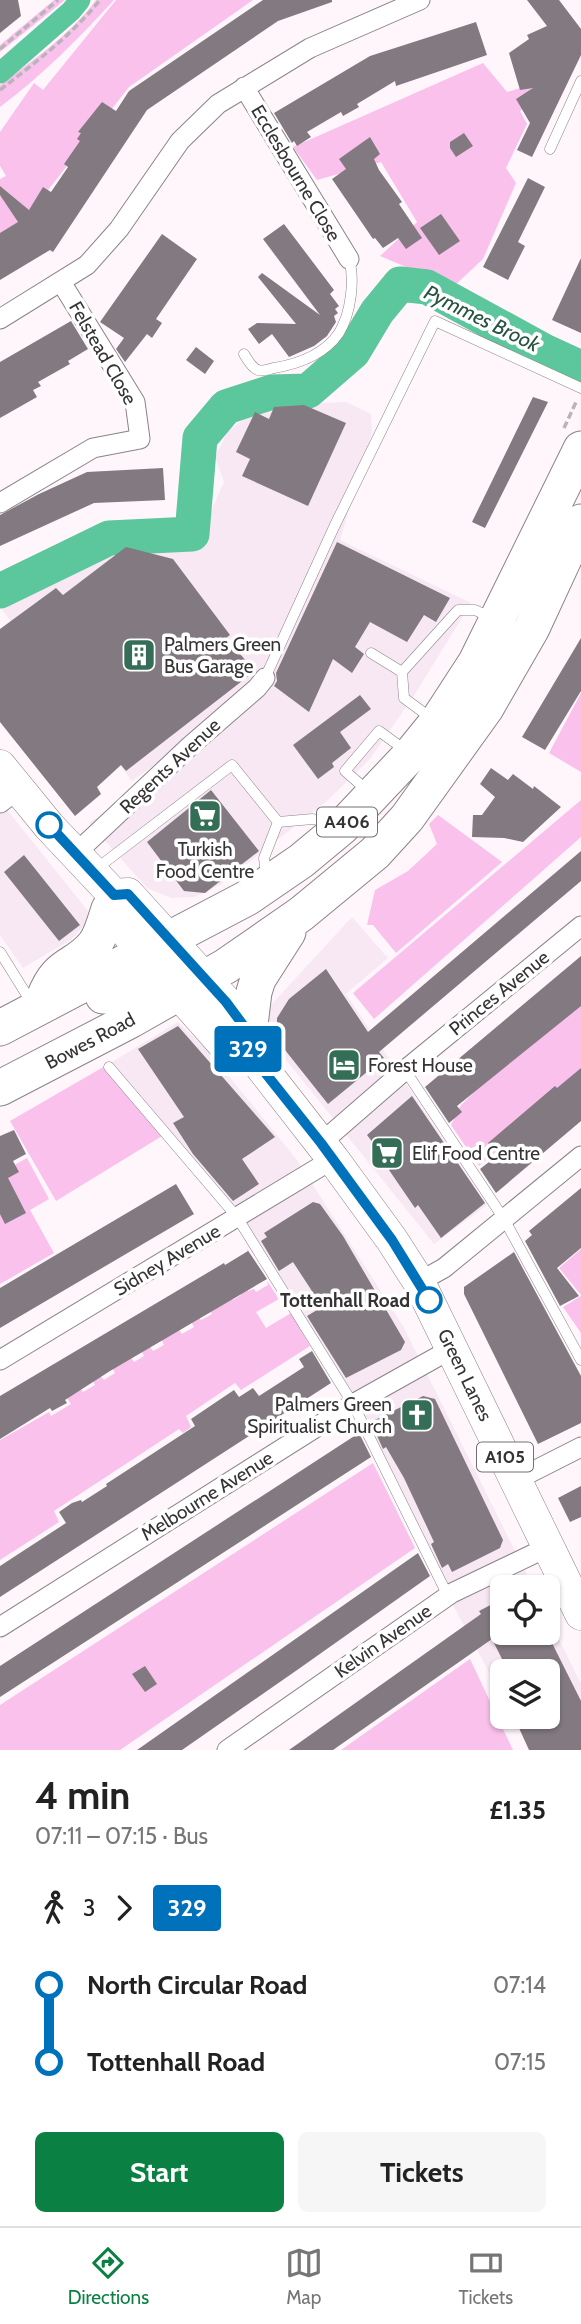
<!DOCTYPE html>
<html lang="en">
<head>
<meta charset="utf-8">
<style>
  body { margin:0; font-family:Cabin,sans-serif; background:#f6f6f6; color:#222; height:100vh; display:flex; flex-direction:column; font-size:26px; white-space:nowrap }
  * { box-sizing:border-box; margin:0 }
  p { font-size:23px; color:#767676 }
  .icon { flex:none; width:38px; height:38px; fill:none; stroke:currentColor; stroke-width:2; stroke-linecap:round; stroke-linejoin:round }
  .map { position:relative; height:1750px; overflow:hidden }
  .drawer { display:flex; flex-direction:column; background:#fff; flex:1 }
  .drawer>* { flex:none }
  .badge { padding:0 14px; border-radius:5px; font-size:24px; line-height:46px }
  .tools { position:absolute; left:490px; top:1575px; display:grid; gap:14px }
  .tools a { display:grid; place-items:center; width:70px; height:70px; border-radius:10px; background:#fff; box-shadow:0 2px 5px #0004; font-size:35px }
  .map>.badge { position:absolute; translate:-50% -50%; box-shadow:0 0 0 4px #fff }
  .legs { display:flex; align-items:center; gap:10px; height:77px; padding:0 35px; font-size:23px }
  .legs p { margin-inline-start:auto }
  .overview { display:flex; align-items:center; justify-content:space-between; height:119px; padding:0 35px }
  h1 { font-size:38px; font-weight:700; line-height:52px }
  .primary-button { display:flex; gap:14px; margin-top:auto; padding:14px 35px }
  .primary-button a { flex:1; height:80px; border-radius:10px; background:#0b8043; color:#fff; font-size:28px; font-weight:700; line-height:80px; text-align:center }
  .primary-button a+a { background:#f6f6f6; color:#222 }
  ul { padding:0 35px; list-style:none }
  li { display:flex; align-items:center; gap:24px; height:77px; font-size:26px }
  li i { display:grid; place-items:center; width:10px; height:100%; margin:0 9px; background:currentColor }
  li i::after { content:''; width:18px; height:18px; margin:-9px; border:5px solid; border-radius:50%; background:#fff }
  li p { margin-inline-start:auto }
  li:first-child i { background:linear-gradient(#0000 50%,currentColor 0) }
  li:last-child i { background:linear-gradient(currentColor 50%,#0000 0) }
  .dock { display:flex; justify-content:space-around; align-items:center; height:98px; border-top:2px solid #e0e0e0; background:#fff; font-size:19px; color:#767676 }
  .dock a { display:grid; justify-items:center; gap:4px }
  .dock .current { color:#0b8043 }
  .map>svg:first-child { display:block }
</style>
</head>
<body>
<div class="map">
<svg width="581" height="1750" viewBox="0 0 581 1750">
  <rect width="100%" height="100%" fill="#fff6fc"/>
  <!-- built -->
  <path fill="#f7e8f3" d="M346 402 371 414 372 432 340 540 471 603 415 694 370 759 328 800 220 885 194 897 171 898 147 888 89 823 166 770 165 757 132 781 0 607V602L125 542 196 545 224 482 215 457 228 431 261 406Z
    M0 801 88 911 86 923 72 939 23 968 0 935Z
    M352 917 388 958 346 994 487 1205 434 1244 270 1040 267 1023 271 1005Z
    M178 1022 210 1053 297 1160 403 1326 533 1587H502V1633H548V1617L581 1684V1750H532L514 1717H548V1671H502V1696L448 1596 353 1404 237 1217 162 1136 112 1062Z"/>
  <!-- green -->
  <path fill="#f9c1ec" d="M54 0H65L0 52V45Z
    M96 0H114C78 39 43 75 0 107V85C34 59 70 35 96 0Z
    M116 0H253L129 87 19 227 0 237V179L6 176 0 166V132L34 83 43 90Z
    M483 63 507 92 530 85 537 97 520 111 527 124 506 168 516 183 483 259 453 287 380 256 417 222 381 162 317 180 293 147Z
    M581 693V772L549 753Z
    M581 800V837L374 1019 353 993Z
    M438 815 502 862 396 953 373 925H367L375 890 408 871 437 844 429 824Z
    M581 996V1080L479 1166 451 1125 461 1105 526 1041Z
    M112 1062 162 1136 56 1201 10 1121Z
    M27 1158 49 1199 30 1210 54 1253 0 1284V1173Z
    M581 1249V1295L559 1268Z
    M267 1281 279 1299 256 1312 266 1328 291 1313 310 1346 241 1390 235 1383 186 1416 191 1427 183 1433 179 1429 54 1511 59 1522 0 1560V1440L49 1412 51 1416 71 1404 65 1395 78 1386 83 1392 95 1385 91 1377 98 1373 104 1380 115 1373 111 1366 129 1355 134 1362 144 1356 140 1348 148 1344 153 1351 164 1345 160 1337 177 1327 182 1334 194 1327 189 1318 197 1314 201 1320 212 1314 207 1307 229 1294 233 1300 241 1295 238 1289 244 1285 248 1291 254 1289 256 1292 268 1285Z
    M581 1296V1333L563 1307Z
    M373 1463 415 1548 120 1750H0V1705Z
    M470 1659 513 1750H341Z"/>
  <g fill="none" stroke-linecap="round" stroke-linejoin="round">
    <!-- canal -->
    <path stroke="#5cc69d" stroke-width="21" d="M0 73 71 11 80 0"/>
    <!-- river -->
    <path stroke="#5cc69d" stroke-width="35" d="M0 591 109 538 192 534 200 438 226 407 272 392 308 391 353 352 377 312 400 284 427 287 546 352 579 367"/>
  </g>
  <!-- building -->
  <path fill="#827a80" d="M0 0H18L21 16 0 33Z
    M263 0H332V2L278 21 147 110 53 252 50 250 0 280V233L18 222 0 195V186L29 210 43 187 51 192 68 167 64 164 80 141 77 139 81 133 78 132 102 102 116 111 129 91Z
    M527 0H559L581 29V55L532 157 517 150 530 123 516 99 533 88 520 90 509 53 529 39 527 35 547 26Z
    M476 22 487 55 396 86 395 81 357 104 359 107 343 116 341 112 307 132 311 137 297 146 294 141 292 143 274 113 370 56Z
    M464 133 473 146 456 157 450 148V142Z
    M370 137 380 154 374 159 379 170 402 202 399 204 422 238 406 249 398 238 383 248 375 238 373 239 332 179 346 169 339 159Z
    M528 178 545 187 518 242 525 246 508 280 483 267Z
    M441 214 460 241 439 255 420 228Z
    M284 224 334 290 330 294 339 306 335 309 338 313 334 316 336 322 327 336 314 346 289 357 272 334 259 344 248 329 257 323 296 324 258 277 262 273 320 315 263 239Z
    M162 234 197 259 156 319 162 323 152 338 147 334 125 362 116 349 124 338 100 322Z
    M581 258V333L552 320Z
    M71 321 88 349 68 361 70 364 38 382 41 386 33 390 37 397 0 418V362Z
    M196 347 214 361 205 374 186 360Z
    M533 397 548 402 485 528 472 522Z
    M304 405 346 423 308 506 242 476 250 459 236 452 255 412 269 419 274 407Z
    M163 468 165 500 94 503 0 546V515L39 494 87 472Z
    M337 542 450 598 436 622 424 615 407 642 370 622 355 647 364 654 352 673 333 659 309 712 274 686 277 681 276 673Z
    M126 547 173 559 230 635 226 638 255 671 126 771 121 765 97 787 101 794 75 816 0 722V629L56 588 63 595Z
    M581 638V691L545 750 522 737Z
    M360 695 371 709 340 732 351 748 332 763 334 767 318 779 293 745Z
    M491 768 508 780 513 774 533 789 534 786 561 807 523 842 504 838 472 837 473 815H482L495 797 480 784Z
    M211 790 259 851 205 893 184 891 147 842Z
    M581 851V881L379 1052 384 1058 328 1104 285 1050 277 1038V1018L289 999 326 969 368 1032Z
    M24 855 80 925 59 941 4 872Z
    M581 956V1006L457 1106 462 1112 449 1123 425 1087Z
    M178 1026 275 1137 242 1159 259 1184 233 1201 193 1154 173 1123 184 1117 138 1049Z
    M581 1068V1121L496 1193 480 1169 498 1155 488 1143 555 1086 557 1088Z
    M412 1096 485 1203 441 1238 418 1205 415 1208 389 1170 392 1168 367 1135Z
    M14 1130 26 1154 13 1161 19 1172 8 1178 26 1213 5 1224 0 1214V1136Z
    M176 1184 194 1214 0 1328V1288Z
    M581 1188V1248L557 1268 579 1296 560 1306 525 1241 532 1235 529 1231Z
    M313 1202 320 1204 343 1236 405 1342 401 1350 346 1378 307 1316 322 1307 310 1288 293 1262 279 1271 261 1241 267 1237 264 1233Z
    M247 1249 267 1279 110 1371 65 1400 67 1403 52 1411 50 1408 0 1439V1396L224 1263 225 1265 248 1251Z
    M514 1252 581 1376V1423L538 1444 464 1294V1287Z
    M312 1351 331 1383 0 1597V1566L66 1523 59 1512 72 1503 81 1500 82 1502 107 1486 106 1484 195 1426 191 1419 234 1390 239 1397 253 1388 259 1396 304 1367 299 1359Z
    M423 1396 435 1399 503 1540 500 1548 452 1572 448 1564 442 1568 431 1544 434 1542 404 1478 386 1447 383 1449 372 1425 376 1422 375 1420Z
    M359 1433 371 1457 0 1697V1666Z
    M581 1486V1517L570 1522 558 1498Z
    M418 1553 430 1576 300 1668 182 1750H137Z
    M502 1599 501 1633H547L581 1701V1750H529L514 1717H548V1671H508L492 1639 333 1750H289L481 1614 479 1611Z
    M145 1666 157 1684 145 1692 132 1674Z"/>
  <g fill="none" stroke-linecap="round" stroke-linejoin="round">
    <defs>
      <path id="lane" d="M550 149 581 81
        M244 354C247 359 252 368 258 370 263 372 269 369 274 368 298 364 324 355 339 333 351 313 355 280 349 259
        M371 653 402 672 404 698 431 718
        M402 672 458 610H475L490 617
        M265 678 334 527 435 321 581 388
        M368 791 345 771 379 731 405 750
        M278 822 313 819 333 824
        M96 869 232 765 278 822
        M266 875 264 858 278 822
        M0 952 33 1005
        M109 1067 237 1217 353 1404 448 1596
        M405 1070 504 1219 581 1360"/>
      <path id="street" d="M244 87 349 259
        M0 319 87 265 119 229 180 141 218 104 310 48 420 0
        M0 503 93 448 140 439 135 402 61 282
        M0 803 19 789
        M75 854 190 746 257 688 265 678
        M321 1143 405 1070 581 926
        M419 1282 444 1268 581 1156
        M0 1360 333 1159
        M516 1480 581 1447
        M0 1627 353 1404 453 1348
        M227 1750 452 1593 548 1547"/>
      <path id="primary" d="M0 766 49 826 114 895 128 894 226 1002 249 1033 248 1050 333 1159 392 1240 419 1282 581 1614
        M114 895 109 909 142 952 226 1047 248 1050"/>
      <path id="highway" d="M103 996C143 974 160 974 204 977
        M44 998C58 961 74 969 94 945 102 935 105 920 109 909
        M0 1028 247 898 301 861 342 827 411 754 437 722 476 662 581 449
        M249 1033 254 992 258 979 288 932
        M0 1088 131 1020 226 966 301 914 375 853 407 818 486 708 532 628 581 522"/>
    </defs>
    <!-- lane casing -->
    <use href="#lane" stroke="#8b8389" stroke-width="11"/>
    <!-- street casing -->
    <use href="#street" stroke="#8b8389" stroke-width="21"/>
    <!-- primary casing -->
    <use href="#primary" stroke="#8b8389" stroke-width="33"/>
    <!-- highway casing -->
    <use href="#highway" stroke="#8b8389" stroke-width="37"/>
    <!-- path -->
    <path stroke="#bab3b8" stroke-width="3.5" stroke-dasharray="7 3.5" stroke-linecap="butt" d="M0 49 58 0
      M0 90C36 62 72 35 100 0
      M564 428 577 400"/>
    <!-- lane -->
    <use href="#lane" stroke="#fff" stroke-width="10"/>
    <!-- street -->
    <use href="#street" stroke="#fff" stroke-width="19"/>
    <!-- primary -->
    <use href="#primary" stroke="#fff" stroke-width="32"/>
    <!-- highway -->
    <use href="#highway" stroke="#fff" stroke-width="35"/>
  </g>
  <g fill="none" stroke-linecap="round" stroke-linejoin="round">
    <defs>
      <path id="line-1" d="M49 825 114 895 128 894 226 1002 249 1033 247 1050 321 1143 392 1240 429 1300"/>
    </defs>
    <!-- line-1 casing -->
    <use href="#line-1" stroke="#fff" stroke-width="16"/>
    <!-- line-1 -->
    <use href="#line-1" stroke="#0072bc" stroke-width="10"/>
  </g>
  <!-- icons -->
  <defs>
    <symbol id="building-square" viewBox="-11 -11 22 22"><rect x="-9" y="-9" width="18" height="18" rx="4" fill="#346e57" stroke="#fff"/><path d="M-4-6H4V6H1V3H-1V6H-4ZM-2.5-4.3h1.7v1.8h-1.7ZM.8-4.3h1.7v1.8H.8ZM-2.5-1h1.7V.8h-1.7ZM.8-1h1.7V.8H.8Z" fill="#fff"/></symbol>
    <symbol id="supermarket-square" viewBox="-11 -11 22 22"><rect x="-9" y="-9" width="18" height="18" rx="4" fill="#346e57" stroke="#fff"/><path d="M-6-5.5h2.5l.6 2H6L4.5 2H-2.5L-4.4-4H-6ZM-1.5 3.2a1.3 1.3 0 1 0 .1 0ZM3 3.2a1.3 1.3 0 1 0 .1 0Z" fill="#fff"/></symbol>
    <symbol id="hotel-square" viewBox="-11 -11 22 22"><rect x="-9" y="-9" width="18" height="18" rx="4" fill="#346e57" stroke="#fff"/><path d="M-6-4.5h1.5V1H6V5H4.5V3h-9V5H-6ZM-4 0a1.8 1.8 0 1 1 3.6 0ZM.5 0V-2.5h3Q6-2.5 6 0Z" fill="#fff"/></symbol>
    <symbol id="church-square" viewBox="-11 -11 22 22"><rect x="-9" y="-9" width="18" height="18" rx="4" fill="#346e57" stroke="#fff"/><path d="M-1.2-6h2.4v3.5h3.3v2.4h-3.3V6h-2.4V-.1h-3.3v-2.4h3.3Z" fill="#fff"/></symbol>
  </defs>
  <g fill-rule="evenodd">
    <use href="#building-square" x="120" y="636" width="38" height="38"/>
    <use href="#supermarket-square" x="186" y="797" width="38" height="38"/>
    <use href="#hotel-square" x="325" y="1046" width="38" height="38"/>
    <use href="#supermarket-square" x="368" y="1134" width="38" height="38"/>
    <use href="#church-square" x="398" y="1396" width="38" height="38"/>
  </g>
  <!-- markers -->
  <g fill="#fff" stroke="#0072bc" stroke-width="3.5">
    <circle cx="49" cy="825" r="12"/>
    <circle cx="429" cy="1300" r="12"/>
  </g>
  <g text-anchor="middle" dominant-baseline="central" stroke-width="7" stroke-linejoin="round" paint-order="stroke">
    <!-- shield labels -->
    <g fill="#fff" stroke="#727072" stroke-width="2">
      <rect x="317" y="807.5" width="60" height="29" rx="5"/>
      <rect x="477" y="1442.5" width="56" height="29" rx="5"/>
    </g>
    <g font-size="18" font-weight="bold" fill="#363335">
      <text x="347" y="822">A406</text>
      <text x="505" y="1457">A105</text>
    </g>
    <!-- street labels -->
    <g font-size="19" fill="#363335" stroke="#fff">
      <text transform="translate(296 173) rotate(59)">Ecclesbourne Close</text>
      <text transform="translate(103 353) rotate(60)">Felstead Close</text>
      <text transform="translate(170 766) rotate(-43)">Regents Avenue</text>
      <text transform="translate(499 993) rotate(-39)">Princes Avenue</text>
      <text transform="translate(90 1041) rotate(-28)">Bowes Road</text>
      <text transform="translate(167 1260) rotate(-31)">Sidney Avenue</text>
      <text transform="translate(465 1375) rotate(64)">Green Lanes</text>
      <text transform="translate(207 1496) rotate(-32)">Melbourne Avenue</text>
      <text transform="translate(383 1641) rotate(-35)">Kelvin Avenue</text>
    </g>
    <!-- poi labels -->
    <g font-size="19" fill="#363335" stroke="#fff" text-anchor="start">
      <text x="164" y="644">Palmers Green<tspan x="164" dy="22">Bus Garage</tspan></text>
      <text x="205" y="849" text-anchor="middle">Turkish<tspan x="205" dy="22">Food Centre</tspan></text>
      <text x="368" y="1065">Forest House</text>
      <text x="412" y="1153">Elif Food Centre</text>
      <text x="392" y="1404" text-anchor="end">Palmers Green<tspan x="392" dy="22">Spiritualist Church</tspan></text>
    </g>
    <!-- stop labels -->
    <g font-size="19" font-weight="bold" fill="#363335" stroke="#fff" text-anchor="end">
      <text x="410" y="1300">Tottenhall Road</text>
    </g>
    <!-- water labels -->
    <g font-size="21" font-style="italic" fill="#275442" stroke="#fff">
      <text transform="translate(482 318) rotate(26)">Pymmes Brook</text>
    </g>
  </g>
</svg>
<div class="tools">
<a><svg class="icon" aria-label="locate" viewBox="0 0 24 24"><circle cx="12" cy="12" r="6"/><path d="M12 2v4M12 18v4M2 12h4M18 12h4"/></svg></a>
<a><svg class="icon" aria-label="layers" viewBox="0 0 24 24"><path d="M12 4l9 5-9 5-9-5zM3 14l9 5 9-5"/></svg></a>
</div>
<b class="badge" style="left:248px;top:1049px;background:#0072bc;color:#fff">329</b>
</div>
<section class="drawer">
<div class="overview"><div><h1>4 min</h1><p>07:11 – 07:15 · Bus</p></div><b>£1.35</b></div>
<div class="legs"><svg class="icon" aria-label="walk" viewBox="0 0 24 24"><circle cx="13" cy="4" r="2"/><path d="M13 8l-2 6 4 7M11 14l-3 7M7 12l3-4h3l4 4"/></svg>3<svg class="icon" aria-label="forward" viewBox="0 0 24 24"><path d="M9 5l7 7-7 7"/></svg><b class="badge" style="background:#0072bc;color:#fff">329</b></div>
<ul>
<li><i style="color:#0072bc"></i><b>North Circular Road</b><p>07:14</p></li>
<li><i style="color:#0072bc"></i><b>Tottenhall Road</b><p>07:15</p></li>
</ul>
<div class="primary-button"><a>Start</a><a>Tickets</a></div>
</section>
<nav class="dock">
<a class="current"><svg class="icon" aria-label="directions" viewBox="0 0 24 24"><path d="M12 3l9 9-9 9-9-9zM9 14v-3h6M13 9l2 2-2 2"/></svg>Directions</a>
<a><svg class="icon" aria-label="map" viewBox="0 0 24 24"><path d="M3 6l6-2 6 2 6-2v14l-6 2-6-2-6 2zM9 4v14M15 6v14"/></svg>Map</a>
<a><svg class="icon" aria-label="tickets" viewBox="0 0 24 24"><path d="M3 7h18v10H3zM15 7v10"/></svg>Tickets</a>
</nav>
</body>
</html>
